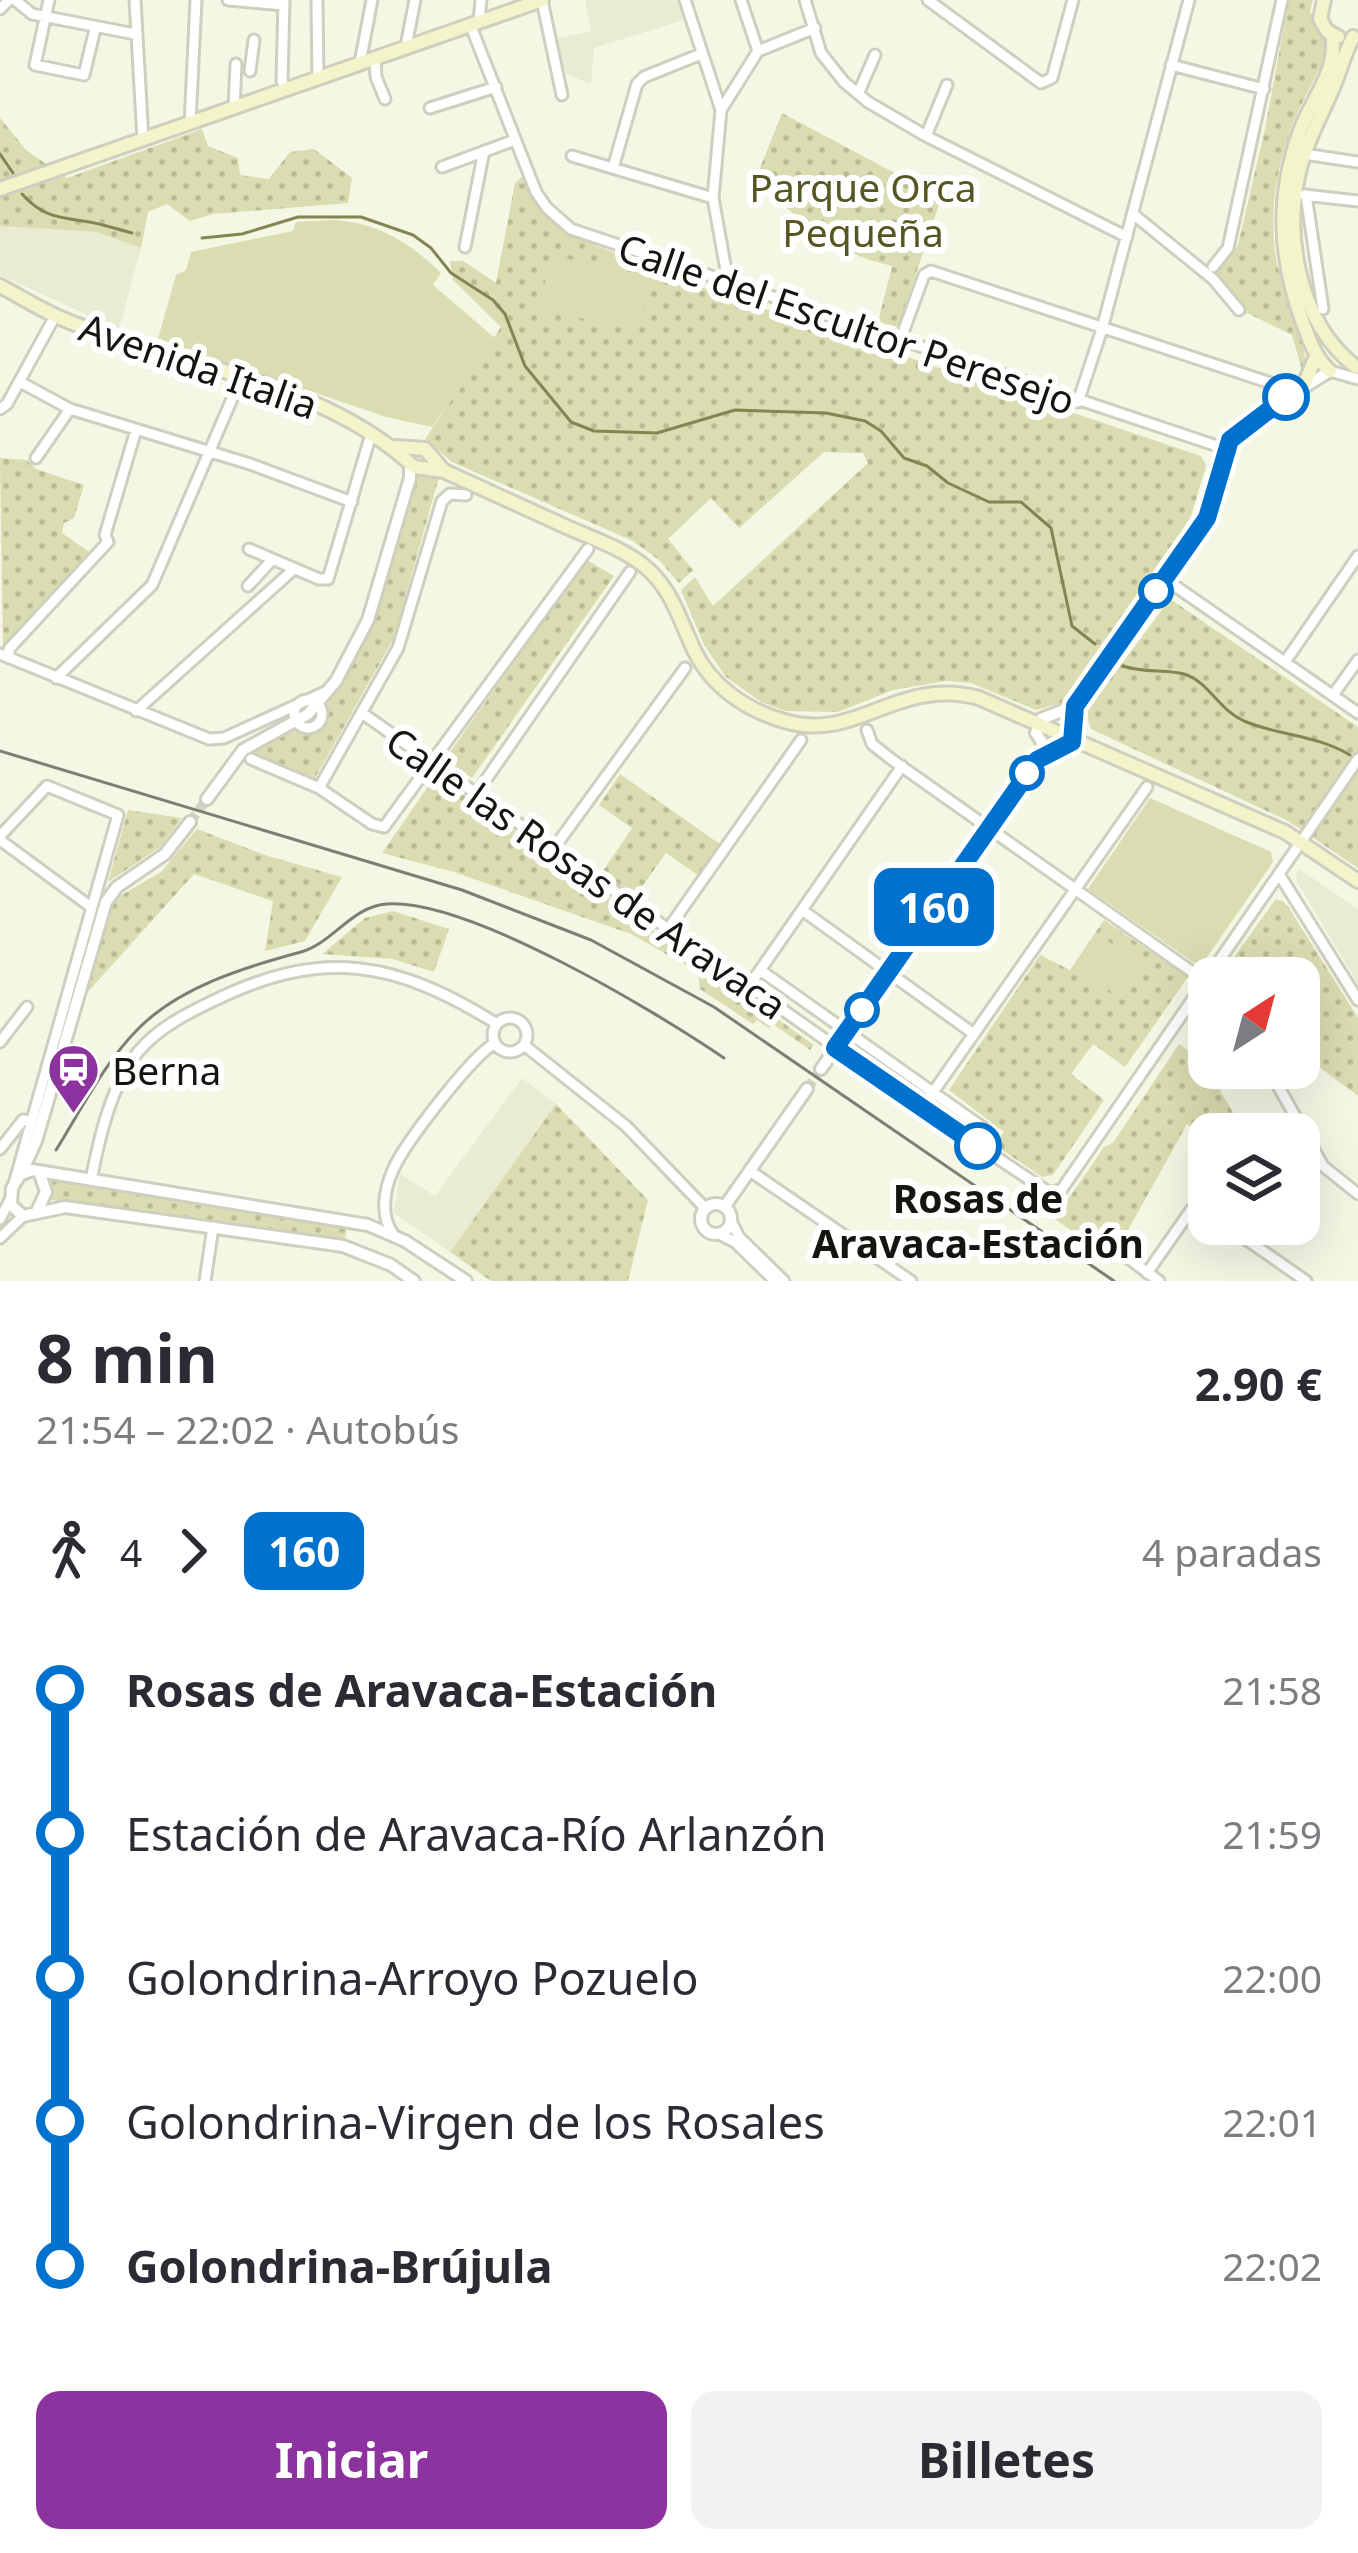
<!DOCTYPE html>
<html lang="es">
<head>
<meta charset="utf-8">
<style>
  body { margin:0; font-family:"Noto Sans",sans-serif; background:#f2f2f3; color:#2b2b33; height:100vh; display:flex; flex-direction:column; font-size:45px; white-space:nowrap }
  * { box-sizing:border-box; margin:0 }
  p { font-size:39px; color:#7c7c81 }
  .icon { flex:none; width:66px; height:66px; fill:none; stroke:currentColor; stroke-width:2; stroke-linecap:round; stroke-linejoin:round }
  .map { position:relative; height:1281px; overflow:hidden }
  .panel { display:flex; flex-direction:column; background:#fff; flex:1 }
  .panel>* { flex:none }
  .badge { padding:0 24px; border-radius:18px; font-size:42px; line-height:78px }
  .needle { width:78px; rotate:36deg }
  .tools { position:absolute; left:1188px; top:957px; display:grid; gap:24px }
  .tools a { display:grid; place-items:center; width:132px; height:132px; border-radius:24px; background:#fff; box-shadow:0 12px 48px #0002; font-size:60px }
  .map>.badge { position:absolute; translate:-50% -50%; box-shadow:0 0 0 6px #fff }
  .legs { display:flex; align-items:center; gap:18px; height:132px; padding:0 36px; font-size:39px }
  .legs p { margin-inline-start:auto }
  .head { display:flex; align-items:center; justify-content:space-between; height:204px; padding:0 36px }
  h1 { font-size:66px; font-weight:700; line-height:90px }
  .action { display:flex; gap:24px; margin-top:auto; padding:24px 36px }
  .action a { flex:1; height:138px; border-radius:24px; background:#8c339f; color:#fff; font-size:48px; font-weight:700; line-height:138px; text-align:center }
  .action a+a { background:#f2f2f3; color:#2b2b33 }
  ul { padding:0 36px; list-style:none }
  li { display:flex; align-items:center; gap:42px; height:144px; font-size:45px }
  li i { display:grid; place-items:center; width:18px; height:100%; margin:0 15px; background:currentColor }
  li i::after { content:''; width:30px; height:30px; margin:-15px; border:9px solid; border-radius:50%; background:#fff }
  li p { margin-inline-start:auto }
  li:first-child i { background:linear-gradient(#0000 50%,currentColor 0) }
  li:last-child i { background:linear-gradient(currentColor 50%,#0000 0) }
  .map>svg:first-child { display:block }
</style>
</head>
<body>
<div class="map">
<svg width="1358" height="1281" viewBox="0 0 1358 1281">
  <defs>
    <pattern id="park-dots" width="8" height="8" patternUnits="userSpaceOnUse" patternTransform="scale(3)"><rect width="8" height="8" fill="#dadcb1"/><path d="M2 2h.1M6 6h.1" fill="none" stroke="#babc97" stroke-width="1.8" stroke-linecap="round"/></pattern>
  </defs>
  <rect width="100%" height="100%" fill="#f5f7e5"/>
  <!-- built -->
  <path fill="#e9ebd2" d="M585 0H678L684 20 594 48 591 84 561 72 553 39 591 31Z
    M0 226 97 232 141 248 119 329 0 275Z
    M1299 869 1358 909V984L1297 882 1296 872Z
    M522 1078 556 1104 450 1252 394 1213 400 1174 435 1196Z"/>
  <!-- park -->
  <path fill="url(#park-dots)" d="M1289 0H1313L1310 11 1328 43C1321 74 1301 99 1291 129 1276 169 1269 215 1276 258 1282 294 1313 342 1303 374L1292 335 1247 313 1214 275 1238 245 1265 129Z
    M782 113 919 186 939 205 898 327 878 322 892 266C825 250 808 224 758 183V173Z
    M0 118 27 151 67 178 202 129 208 146 238 158 240 175 269 179 290 152 314 149 352 178 348 203 213 214 190 221 167 204 148 212 141 248 97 232 0 226Z
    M523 176C552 237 597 246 657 268L659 273 1201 456 1206 466 1190 519 1065 702 1036 710 971 683 946 681 893 690 838 712 785 711 761 702 726 677 704 645 681 590 695 577 713 606 868 463 863 453 824 452 739 528 711 498 668 539 693 570 679 583 659 560 633 541 452 462 425 439 501 327 453 280 450 261H463L496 283 515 183Z
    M0 458 27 460 36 469 84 485 74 518 64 523 62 533 95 556 3 649Z
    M427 474 439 477 394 638 315 778 250 752 298 729 310 732 320 728 325 719V709L370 629 418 477Z
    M587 560 614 576 472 778 445 759Z
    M1170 599 1358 727V868L1288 821 1091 729 1086 712Z
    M620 774 724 847 702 878 666 853 634 898 601 874 632 828 599 805Z
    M436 775 543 851 556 855 613 901 814 1045 810 1050 773 1024 769 1028 757 1020 753 1024 700 989 698 972 631 934 454 872 382 853Z
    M128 810 182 818 160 847 108 882Z
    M197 829 268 856 342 877 305 941 265 951 273 901 194 874 86 994 113 904 120 896 161 872Z
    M1275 900 1283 901 1289 908 1358 1018V1096L1299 1052V978H1219Z
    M393 911 449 929 434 972 393 959 322 954 365 918Z
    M1104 920 1188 977 1125 1067 1093 1044 1071 1074 1104 1100 1053 1175 1042 1177 995 1145 1004 1132 949 1090 1040 955 1070 970Z
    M1179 1044 1201 1059 1246 1134H1209V1139L1187 1124 1112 1259 1049 1215 1054 1208 1060 1211 1104 1147 1113 1143Z
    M556 1104 648 1200 628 1281H491L450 1252Z
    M52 1180 348 1224 344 1242 52 1200Z"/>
  <!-- pitch -->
  <path fill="#dadcb1" d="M330 220C376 221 409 242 441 273L433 285 496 339 432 427 386 417 158 339 176 275 186 270 191 252 293 231 296 222Z
    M551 255 651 277 639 331 539 309Z
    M1150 798 1271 852 1273 862 1200 967 1088 889Z
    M1097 933 1146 968 1123 1000 1074 966Z"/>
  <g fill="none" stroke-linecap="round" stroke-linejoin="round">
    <!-- stream -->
    <path stroke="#838652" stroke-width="3" d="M0 154 13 173
      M22 194C42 216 56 217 83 221 100 223 116 229 132 233
      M202 238 242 234 298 217H361L413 235 431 248 451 273 493 300 505 314 525 366 571 422 594 431 657 433 735 410 826 413 865 421 881 431 904 458 927 466 948 483 989 502H1021L1051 528 1072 626 1095 644
      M1123 666C1145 674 1169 668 1187 675 1209 683 1218 709 1244 721 1279 736 1314 734 1350 755"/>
    <!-- tertiary-tunnel -->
    <path stroke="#d3d5c5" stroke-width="10" stroke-dasharray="10 5" stroke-linecap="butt" d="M190 822 207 799
      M807 1089 821 1069"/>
    <defs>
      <path id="minor" d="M15 0 32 14 135 34
        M49 0 35 65 84 75 95 29
        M135 0 143 140
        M228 0 284 5
        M284 0 282 81 286 90
        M542 0 562 95
        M685 0 721 110
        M741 0 758 51
        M805 0 821 53 844 82 868 102 926 136 1127 237
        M928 0 1041 83 1052 78 1073 0
        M317 2 318 79
        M0 9 9 0
        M479 21 481 0
        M470 24 536 192 547 208 571 229 1226 449
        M406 46 415 0
        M375 57 376 77 385 99
        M360 63 372 0
        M1171 65 1264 89
        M250 71 254 40
        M858 94 875 55
        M234 108 236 64
        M430 108 496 87
        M190 124 196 0
        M926 136 947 85
        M1304 154 1358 162
        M572 156 713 198
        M442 167 515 140
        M613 168 637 84 644 77 701 54
        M1304 195 1358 201
        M1306 195 1323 309
        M1133 214 1213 279 1239 310
        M465 247 484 151
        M1213 267 1228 248 1282 0
        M728 281 713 198 721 110 758 51 815 28
        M900 341 924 275 931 271 1295 391
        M1330 371 1358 379
        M20 382 70 409 250 464 352 502
        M1078 402 1102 329 1189 0
        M0 409 7 404 55 316
        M36 458 70 409
        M249 549 319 579H328L369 441 375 435
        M1165 579 1358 713
        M248 586 272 560
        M0 654 209 739 224 738 325 692
        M9 658V649L108 542 105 535 136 430
        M1285 662 1358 556
        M56 678 152 585 241 378
        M1333 695 1358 660
        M294 714a14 14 0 1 1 28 0a14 14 0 1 1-28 0Z
        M136 711 294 569
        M362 713 922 1108 1050 1193 1062 1189 1358 759
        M867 730 872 744 891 759 1205 981
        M251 759 319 788 372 824 384 827 588 549
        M319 788 398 648 442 501 450 494 466 495
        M476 794 630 572
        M0 836 47 786 118 815 14 1184
        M0 840 91 907
        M554 848 685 668
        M1279 874 1358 1000
        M802 910 974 1034
        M668 929 801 740
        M760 970 982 1127 990 1140 989 1153
        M749 986 902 766
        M493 1035a17 17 0 1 1 34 0a17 17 0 1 1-34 0Z
        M0 1042 27 1007
        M524 1045 626 1126 705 1208
        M1268 1068 1323 1166 1358 1194
        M922 1108 1147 787
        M0 1149 23 1120 31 1121
        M750 1171 911 1281
        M91 1180C99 1139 111 1085 138 1052 158 1028 186 1014 213 1001 323 947 396 961 497 1024
        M0 1219 10 1200
        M731 1221 739 1237 784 1281
        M1224 1224 1306 1281
        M393 1234C380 1216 384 1190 393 1170 404 1144 471 1057 495 1043
        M719 1234 735 1242 775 1281
        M0 1238 23 1216
        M1128 1258 1159 1281
        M1147 1273 1191 1210 1209 1213
        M205 1281 213 1227"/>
      <path id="tertiary" d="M1075 706 1041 719 1036 733 1046 748 1059 751 1072 742 1075 706 1207 518 1230 440 1261 414 1330 371
        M207 799 243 750 308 714 336 681 368 620 410 478V464
        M821 1069 1027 773 1050 750
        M22 1172 36 1141 106 902 117 887 165 854 190 822
        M701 1219a15 15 0 1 1 30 0a15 15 0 1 1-30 0Z
        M725 1206 807 1089
        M38 1209 46 1192 40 1174
        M414 1281 391 1265 343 1246 65 1207 23 1216 11 1205 12 1188 20 1175 32 1170 368 1225 405 1241 466 1281"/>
      <path id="secondary" d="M1324 0 1320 19 1327 31 1338 37
        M1353 37C1344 54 1340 72 1332 90 1321 116 1307 140 1300 168 1283 236 1299 323 1356 367
        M0 189 542 0
        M0 286C19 296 38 308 58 317 175 367 320 378 414 467L444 471C486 490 527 509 569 528 594 539 621 548 643 565 671 587 679 618 694 650 711 686 746 710 784 721 857 743 897 676 979 698L1285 832 1358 881
        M1330 371C1315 358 1310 341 1303 323 1279 258 1276 196 1300 131 1311 100 1339 69 1332 35
        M1304 385 1316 356
        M396 447 425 449 443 470"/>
    </defs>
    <!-- minor casing -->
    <use href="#minor" stroke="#cecfbe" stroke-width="15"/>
    <!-- tertiary casing -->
    <use href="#tertiary" stroke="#cecfbe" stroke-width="16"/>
    <!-- secondary casing -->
    <use href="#secondary" stroke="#cecfbe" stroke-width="18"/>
    <!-- minor -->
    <use href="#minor" stroke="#fff" stroke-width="9"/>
    <!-- tertiary -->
    <use href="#tertiary" stroke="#fff" stroke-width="10"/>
    <!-- secondary -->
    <use href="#secondary" stroke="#f4f4ca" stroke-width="12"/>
    <!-- tram -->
    <path stroke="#7e7f74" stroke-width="3" d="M56 1150C81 1110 104 1063 138 1029 179 987 245 967 301 952 333 943 352 906 387 904 469 899 655 1011 724 1058"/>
    <!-- rail -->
    <path stroke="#7e7f74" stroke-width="3" d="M0 751 462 890 591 940 714 1007 1114 1281"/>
  </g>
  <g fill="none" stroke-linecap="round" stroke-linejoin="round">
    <defs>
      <path id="line-1" d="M978 1146 835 1048 1037 760 1072 742 1075 706 1207 518 1230 440 1286 397"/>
    </defs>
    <!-- line-1 casing -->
    <use href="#line-1" stroke="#fff" stroke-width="27"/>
    <!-- line-1 -->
    <use href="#line-1" stroke="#0072ce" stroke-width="18"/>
  </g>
  <!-- icons -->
  <defs>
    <symbol id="station-pin" viewBox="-11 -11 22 30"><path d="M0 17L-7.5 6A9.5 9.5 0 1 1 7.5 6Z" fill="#8c339f" stroke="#fff"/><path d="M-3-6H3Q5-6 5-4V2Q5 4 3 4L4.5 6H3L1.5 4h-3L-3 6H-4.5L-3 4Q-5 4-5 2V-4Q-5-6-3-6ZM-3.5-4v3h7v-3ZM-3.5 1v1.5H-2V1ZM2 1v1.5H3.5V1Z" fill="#fff"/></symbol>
  </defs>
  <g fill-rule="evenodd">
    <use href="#station-pin" x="44" y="1040" width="59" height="81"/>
  </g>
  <!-- markers -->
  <g fill="#fff" stroke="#0072ce" stroke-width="6">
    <circle cx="1286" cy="397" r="21"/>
    <circle cx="1156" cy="591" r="15"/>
    <circle cx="1027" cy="773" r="15"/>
    <circle cx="862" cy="1010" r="15"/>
    <circle cx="978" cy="1146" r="21"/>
  </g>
  <g text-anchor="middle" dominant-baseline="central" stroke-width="12" stroke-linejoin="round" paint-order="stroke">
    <!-- park labels -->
    <g font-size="39" fill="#555621" stroke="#fff">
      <text x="863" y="186">Parque Orca<tspan x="863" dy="45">Pequeña</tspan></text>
    </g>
    <!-- street labels -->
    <g font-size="39" fill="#14150f" stroke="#fff">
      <text transform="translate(847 323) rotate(19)">Calle del Escultor Peresejo</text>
      <text transform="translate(199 365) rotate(19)">Avenida Italia</text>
      <text transform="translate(587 872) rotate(35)">Calle las Rosas de Aravaca</text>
    </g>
    <!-- poi labels -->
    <g font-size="39" fill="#14150f" stroke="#fff" text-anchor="start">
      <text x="112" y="1069">Berna</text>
    </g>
    <!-- stop labels -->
    <g font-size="39" font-weight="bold" fill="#14150f" stroke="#fff">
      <text x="978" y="1197">Rosas de<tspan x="978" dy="45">Aravaca-Estación</tspan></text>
    </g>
  </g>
</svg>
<div class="tools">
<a><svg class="needle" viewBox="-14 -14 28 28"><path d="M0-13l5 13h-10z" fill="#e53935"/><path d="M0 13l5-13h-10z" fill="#7c7c81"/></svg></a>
<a><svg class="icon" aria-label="layers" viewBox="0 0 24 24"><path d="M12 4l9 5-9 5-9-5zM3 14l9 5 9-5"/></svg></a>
</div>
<b class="badge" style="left:934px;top:907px;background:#0072ce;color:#fff">160</b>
</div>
<section class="panel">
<div class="head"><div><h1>8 min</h1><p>21:54 – 22:02 · Autobús</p></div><b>2.90 €</b></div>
<div class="legs"><svg class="icon" aria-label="walk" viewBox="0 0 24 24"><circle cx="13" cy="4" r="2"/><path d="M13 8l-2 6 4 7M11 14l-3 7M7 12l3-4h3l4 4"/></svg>4<svg class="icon" aria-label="forward" viewBox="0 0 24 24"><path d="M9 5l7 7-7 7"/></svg><b class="badge" style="background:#0072ce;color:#fff">160</b><p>4 paradas</p></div>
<ul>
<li><i style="color:#0072ce"></i><b>Rosas de Aravaca-Estación</b><p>21:58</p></li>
<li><i style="color:#0072ce"></i><span>Estación de Aravaca-Río Arlanzón</span><p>21:59</p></li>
<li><i style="color:#0072ce"></i><span>Golondrina-Arroyo Pozuelo</span><p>22:00</p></li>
<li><i style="color:#0072ce"></i><span>Golondrina-Virgen de los Rosales</span><p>22:01</p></li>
<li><i style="color:#0072ce"></i><b>Golondrina-Brújula</b><p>22:02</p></li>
</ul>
<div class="action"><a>Iniciar</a><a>Billetes</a></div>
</section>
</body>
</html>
